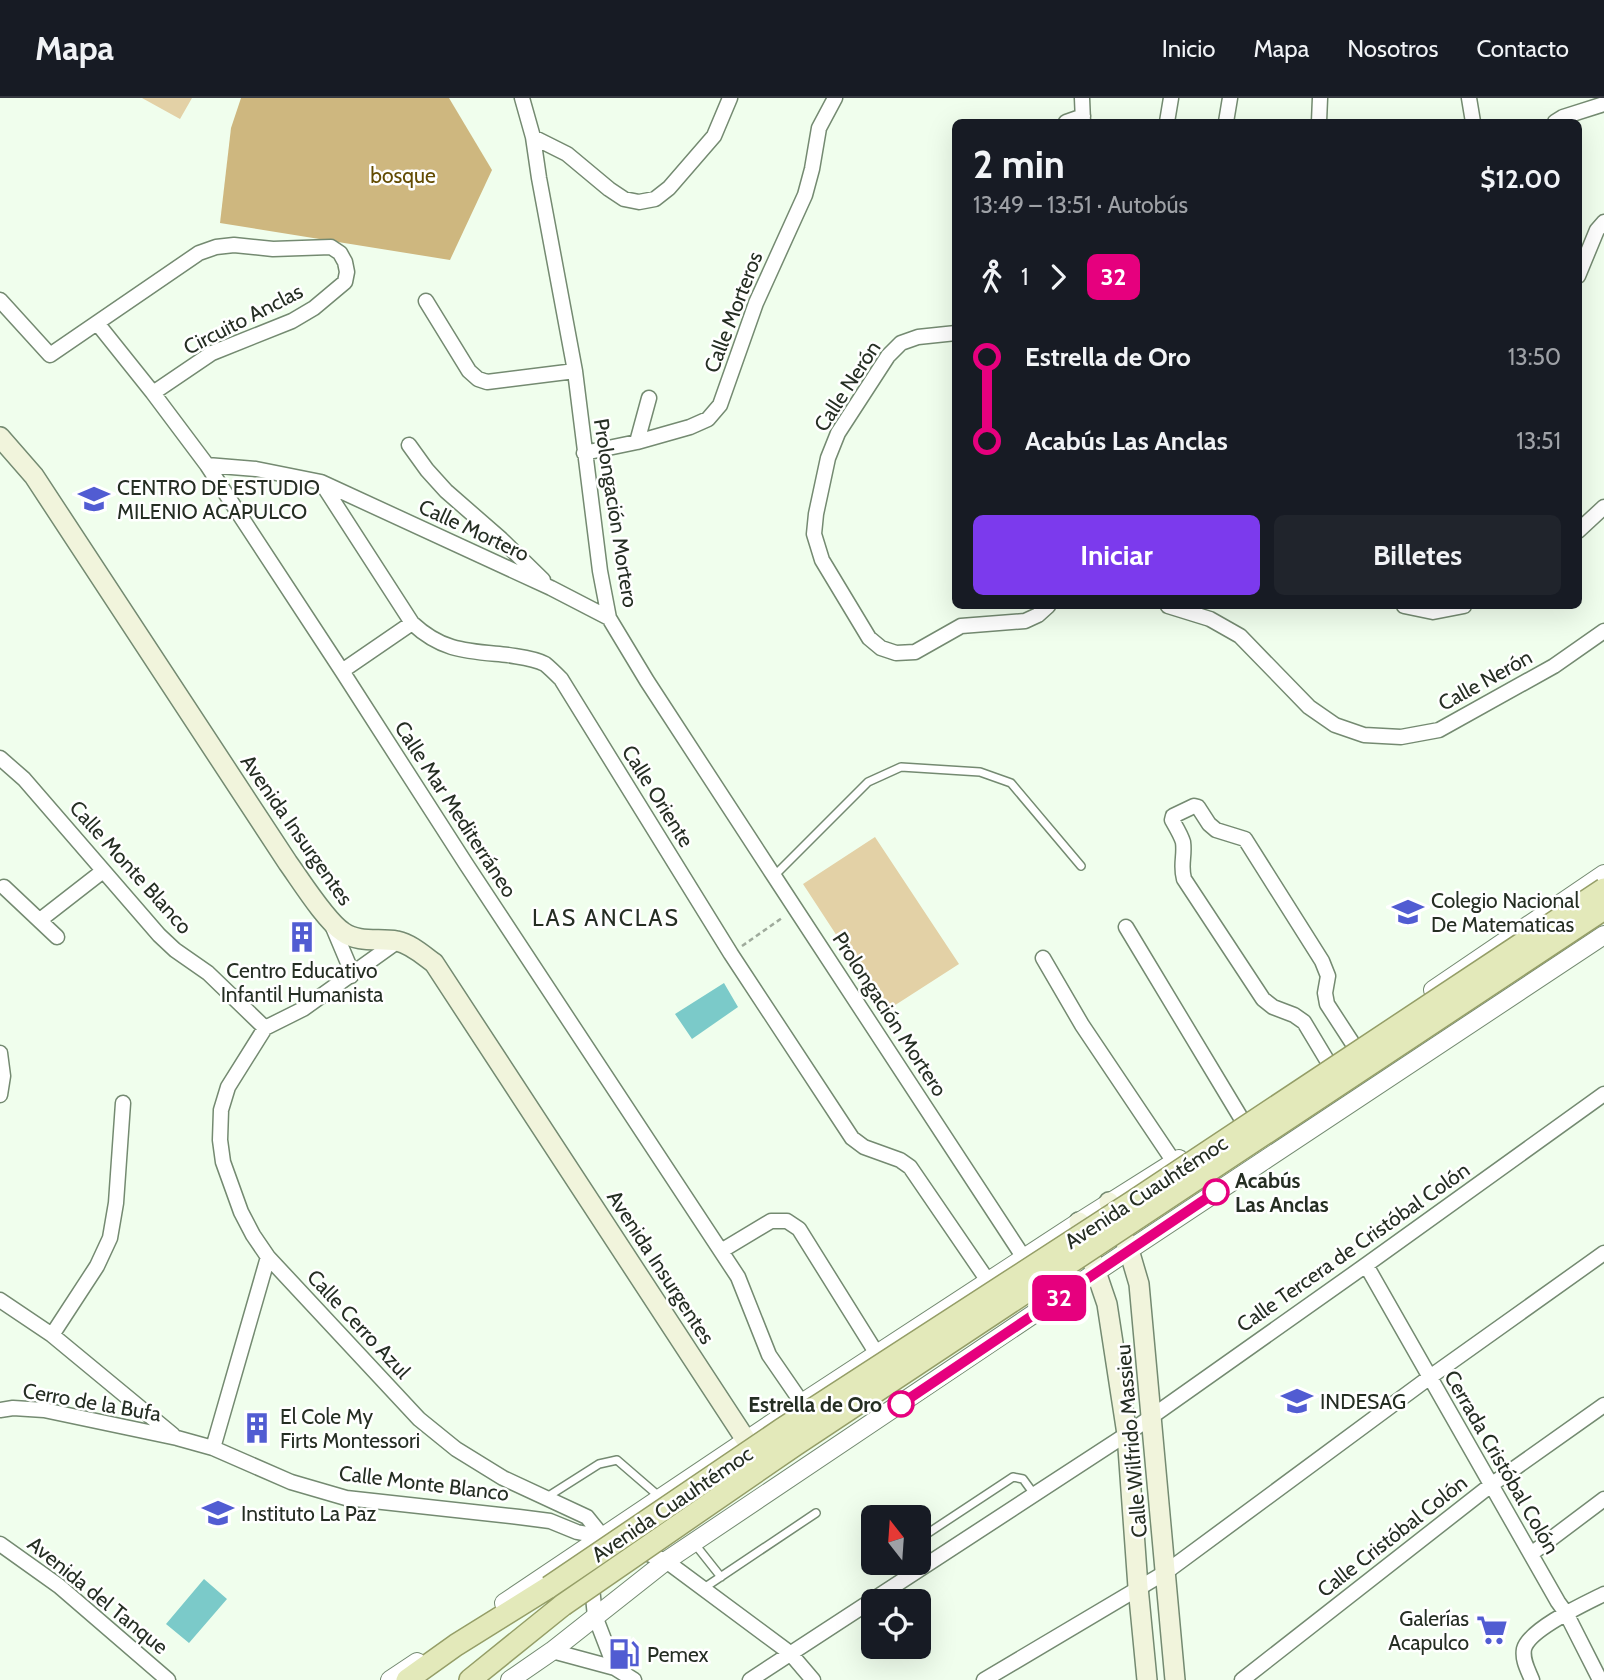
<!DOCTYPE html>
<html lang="es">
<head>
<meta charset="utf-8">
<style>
  body { margin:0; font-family:Cabin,sans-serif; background:#20242c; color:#f1f3f6; height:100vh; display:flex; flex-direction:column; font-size:26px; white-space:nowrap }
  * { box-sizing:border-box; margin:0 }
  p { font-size:23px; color:#9ea1a6 }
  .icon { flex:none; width:38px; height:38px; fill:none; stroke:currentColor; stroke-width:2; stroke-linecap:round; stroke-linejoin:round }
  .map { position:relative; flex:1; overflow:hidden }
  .sheet { position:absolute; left:952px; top:21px; width:630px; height:490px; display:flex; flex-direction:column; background:#171b24; border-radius:10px; box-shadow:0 7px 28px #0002 }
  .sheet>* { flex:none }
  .badge { padding:0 14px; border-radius:10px; font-size:24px; line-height:46px }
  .needle { width:46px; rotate:343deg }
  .fabs { position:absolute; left:861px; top:1407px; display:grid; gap:14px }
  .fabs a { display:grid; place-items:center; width:70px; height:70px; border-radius:10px; background:#171b24; box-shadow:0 7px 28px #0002; font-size:35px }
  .map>.badge { position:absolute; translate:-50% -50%; box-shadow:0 0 0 4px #fff }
  .legs { display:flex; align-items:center; gap:10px; height:77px; padding:0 21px; font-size:23px }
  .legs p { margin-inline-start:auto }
  .overview { display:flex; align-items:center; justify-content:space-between; height:119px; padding:0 21px }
  h1 { font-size:38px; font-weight:700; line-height:52px }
  .action { display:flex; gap:14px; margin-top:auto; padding:14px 21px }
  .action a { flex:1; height:80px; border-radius:10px; background:#7c3aed; color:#fff; font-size:28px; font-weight:700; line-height:80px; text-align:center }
  .action a+a { background:#20242c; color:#f1f3f6 }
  ul { padding:0 21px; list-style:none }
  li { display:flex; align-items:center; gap:24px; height:84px; font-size:26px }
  li i { display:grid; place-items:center; width:10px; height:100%; margin:0 9px; background:currentColor }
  li i::after { content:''; width:18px; height:18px; margin:-9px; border:5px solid; border-radius:50%; background:#171b24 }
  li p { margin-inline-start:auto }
  li:first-child i { background:linear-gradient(#0000 50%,currentColor 0) }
  li:last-child i { background:linear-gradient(currentColor 50%,#0000 0) }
  header { display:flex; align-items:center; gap:42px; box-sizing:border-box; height:98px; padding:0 35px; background:#171b24; border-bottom:2px solid #363941 }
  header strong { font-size:33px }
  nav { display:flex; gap:38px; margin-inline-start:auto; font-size:24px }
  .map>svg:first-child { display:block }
</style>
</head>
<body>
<header>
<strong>Mapa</strong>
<nav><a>Inicio</a><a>Mapa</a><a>Nosotros</a><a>Contacto</a></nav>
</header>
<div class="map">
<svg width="1604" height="1582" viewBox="0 0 1604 1582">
  <rect width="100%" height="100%" fill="#f0feed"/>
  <!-- green -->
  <path fill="#e3d1a6" d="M142 0H192L180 21Z
    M875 739 959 866 886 913 803 786Z"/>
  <!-- forest -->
  <path fill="#ceb77f" d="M241 0H449L492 72 450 162 220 125 231 30Z"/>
  <!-- water -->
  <path fill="#7bcac9" d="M724 885 738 909 692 941 675 916Z
    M204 1481 227 1501 189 1545 166 1526Z"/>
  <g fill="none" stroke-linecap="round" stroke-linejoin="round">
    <defs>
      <path id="service" d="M774 778 868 684 901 669 980 674 1011 685 1081 768
        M547 1399 599 1366 617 1362 661 1400
        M919 1441 1013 1379 1023 1381 1034 1396
        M694 1445 721 1479
        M905 1465 910 1477
        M704 1490 816 1415"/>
      <path id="minor" d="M522 0 533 39 539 80 575 273 600 473 609 520 647 583 774 778 1024 1160
        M1082 0 1083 24
        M1469 0 1473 24
        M1066 24 1083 18
        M1167 24 1171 0
        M1226 24 1230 0
        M1319 24 1320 0
        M1555 24 1563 19 1604 6
        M533 39 567 56 609 91 624 101 639 104 655 101 669 90 714 38 730 0
        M1578 178 1597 132 1604 124
        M0 202 50 257 199 155 216 149 234 147 273 151 331 149 340 155 345 164 347 174 345 184 314 210 292 223 212 255 153 295
        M426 203 469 273 478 281 487 284 575 273
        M97 225 153 295 207 367 342 573 466 766 738 1179 769 1257 802 1305
        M956 235 918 239 901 245 888 258 838 335 828 360 816 416 814 436 822 462 869 540 881 550 896 555 915 554 961 528 1025 523 1038 517 1048 508
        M637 344 649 300
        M409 347 427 372 446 393 501 441 543 482
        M584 355 637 344 690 329 708 321 720 307 756 205 805 97 812 71 819 30 835 0
        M207 367 256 371 321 384 551 490 609 520
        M321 384 412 525C443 554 468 553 508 557 519 559 534 560 545 566 550 570 556 576 561 581L731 856 852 1040 864 1049 900 1062 910 1069 988 1183
        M1578 433 1604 409
        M1168 508 1210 521 1240 538 1309 609 1335 627 1364 637 1401 639 1439 632 1554 568 1604 533
        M1404 508 1433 514 1464 508
        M342 573 412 525
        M0 660 24 681 159 837 175 852 208 875 265 930
        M4 789 57 839
        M40 822 103 773
        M332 827 348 865 351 878
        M1126 829 1241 1020
        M398 843 303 911 265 930 228 989 221 1012 220 1042 223 1064 241 1114 253 1137 268 1159 419 1321 456 1351 503 1380 587 1419 603 1439 610 1441
        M1043 860 1082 927 1174 1064
        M0 955 3 978 0 997
        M1328 964 1304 924 1294 917 1273 909 1263 901 1184 781C1180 767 1185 758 1183 744 1181 737 1176 729 1172 722L1173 718 1194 708 1198 709 1209 726 1216 732 1245 741 1322 863 1328 878 1325 895 1327 906 1353 946
        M721 1153 771 1123H787L799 1131 877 1256
        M1366 1167 1558 1504 1566 1515 1600 1582
        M0 1202 52 1237 173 1337
        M52 1237 97 1168 110 1140 116 1105 123 1005
        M0 1312 13 1310 44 1312 177 1340 213 1350 291 1384 346 1400 519 1419 550 1423 577 1434 603 1439
        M213 1350 268 1159
        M0 1446 59 1488 168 1582
        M636 1451 666 1463 790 1555 813 1582
        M1531 1456 1604 1401
        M591 1480 595 1518 615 1570
        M552 1553 615 1570 634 1582
        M750 1582 1127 1336 1366 1167 1604 996
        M984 1582 1166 1474 1430 1279 1604 1155
        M1242 1582 1491 1387 1604 1307
        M1532 1582C1528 1572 1522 1562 1524 1551 1529 1531 1586 1505 1604 1496"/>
      <path id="tertiary" d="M1433 892 1604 776
        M504 1505 802 1305 1079 1124 1179 1061
        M390 1582 417 1564
        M510 1582 552 1553 666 1463 1129 1152 1604 837"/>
      <path id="secondary" d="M0 339 34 378 288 765C301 783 326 823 343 834 358 845 379 840 397 843 411 846 423 857 434 865L746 1342
        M1109 1104 1129 1152 1139 1186 1175 1582
        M1079 1124 1107 1206 1127 1336 1138 1489 1147 1582"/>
      <path id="primary" d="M407 1582 456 1547 549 1489
        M470 1582 563 1507"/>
    </defs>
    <!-- service casing -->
    <use href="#service" stroke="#748a71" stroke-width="10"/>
    <!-- minor casing -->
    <use href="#minor" stroke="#748a71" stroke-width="17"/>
    <!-- tertiary casing -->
    <use href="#tertiary" stroke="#748a71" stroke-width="20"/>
    <!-- secondary casing -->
    <use href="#secondary" stroke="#748a71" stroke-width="22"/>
    <!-- primary casing -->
    <use href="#primary" stroke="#959e67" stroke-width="24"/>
    <!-- path -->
    <path stroke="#9fab9c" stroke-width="2.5" stroke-dasharray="5 3.5" stroke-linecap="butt" d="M742 848 782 820"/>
    <!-- service -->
    <use href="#service" stroke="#fff" stroke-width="7"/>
    <!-- minor -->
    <use href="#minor" stroke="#fff" stroke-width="14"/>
    <!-- tertiary -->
    <use href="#tertiary" stroke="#fff" stroke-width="18"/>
    <!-- secondary -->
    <use href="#secondary" stroke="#f1f4dc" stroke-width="19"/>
    <!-- primary -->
    <use href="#primary" stroke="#e3e9ba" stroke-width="21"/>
    <defs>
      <path id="primary-bridge" d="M549 1489 782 1331 1132 1104 1604 791
        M563 1507 795 1347 1604 811"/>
    </defs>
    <!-- primary-bridge casing -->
    <use href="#primary-bridge" stroke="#959e67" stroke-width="24" stroke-linecap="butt"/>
    <!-- primary-bridge -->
    <use href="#primary-bridge" stroke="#e3e9ba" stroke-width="21"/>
  </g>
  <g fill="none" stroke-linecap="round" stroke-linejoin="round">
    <defs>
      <path id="line-1" d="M901 1306 1216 1094"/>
    </defs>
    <!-- line-1 casing -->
    <use href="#line-1" stroke="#fff" stroke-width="16"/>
    <!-- line-1 -->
    <use href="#line-1" stroke="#e6007e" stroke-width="10"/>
  </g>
  <!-- icons -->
  <defs>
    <symbol id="university-bare" viewBox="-9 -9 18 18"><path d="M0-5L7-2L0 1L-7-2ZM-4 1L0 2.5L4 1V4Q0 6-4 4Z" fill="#515cd2" stroke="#fff" stroke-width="2.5" paint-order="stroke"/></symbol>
    <symbol id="school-bare" viewBox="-9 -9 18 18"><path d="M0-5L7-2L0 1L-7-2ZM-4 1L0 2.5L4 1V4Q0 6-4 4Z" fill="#515cd2" stroke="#fff" stroke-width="2.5" paint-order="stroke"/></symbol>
    <symbol id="building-bare" viewBox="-9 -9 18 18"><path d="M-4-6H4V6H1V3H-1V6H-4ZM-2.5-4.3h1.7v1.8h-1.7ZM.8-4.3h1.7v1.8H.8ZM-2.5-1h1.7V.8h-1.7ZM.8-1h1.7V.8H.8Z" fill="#515cd2" stroke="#fff" stroke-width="2.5" paint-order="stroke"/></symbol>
    <symbol id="supermarket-bare" viewBox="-9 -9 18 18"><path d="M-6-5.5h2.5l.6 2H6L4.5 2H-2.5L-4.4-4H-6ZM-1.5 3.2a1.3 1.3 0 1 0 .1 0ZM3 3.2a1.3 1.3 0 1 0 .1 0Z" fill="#515cd2" stroke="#fff" stroke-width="2.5" paint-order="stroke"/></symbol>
    <symbol id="fuel-bare" viewBox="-9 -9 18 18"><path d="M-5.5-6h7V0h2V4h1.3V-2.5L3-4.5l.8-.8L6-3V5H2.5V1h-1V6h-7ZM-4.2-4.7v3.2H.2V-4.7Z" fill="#515cd2" stroke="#fff" stroke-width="2.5" paint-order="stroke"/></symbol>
  </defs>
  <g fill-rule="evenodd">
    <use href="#university-bare" x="72" y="379" width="44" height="44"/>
    <use href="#school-bare" x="1386" y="792" width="44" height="44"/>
    <use href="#building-bare" x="280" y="817" width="44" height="44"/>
    <use href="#university-bare" x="1275" y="1281" width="44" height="44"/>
    <use href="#building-bare" x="235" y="1308" width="44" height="44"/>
    <use href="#school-bare" x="196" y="1393" width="44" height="44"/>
    <use href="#supermarket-bare" x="1470" y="1510" width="44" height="44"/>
    <use href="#fuel-bare" x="602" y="1534" width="44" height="44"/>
  </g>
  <!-- markers -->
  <g fill="#fff" stroke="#e6007e" stroke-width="3.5">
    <circle cx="1216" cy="1094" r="12"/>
    <circle cx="901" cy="1306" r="12"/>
  </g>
  <g text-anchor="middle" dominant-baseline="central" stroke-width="5" stroke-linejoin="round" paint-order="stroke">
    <!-- park labels -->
    <g font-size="21" fill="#634c02" stroke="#fff">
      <text x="403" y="77">bosque</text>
    </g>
    <!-- street labels -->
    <g font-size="21" fill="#252e23" stroke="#fff">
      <text transform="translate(733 214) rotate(-69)">Calle Morteros</text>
      <text transform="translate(243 221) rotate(-27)">Circuito Anclas</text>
      <text transform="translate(847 288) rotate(-57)">Calle Nerón</text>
      <text transform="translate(616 415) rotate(81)">Prolongación Mortero</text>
      <text transform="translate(474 432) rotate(25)">Calle Mortero</text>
      <text transform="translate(1485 582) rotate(-29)">Calle Nerón</text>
      <text transform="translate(658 698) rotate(58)">Calle Oriente</text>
      <text transform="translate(456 711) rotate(57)">Calle Mar Mediterráneo</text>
      <text transform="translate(297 732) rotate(55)">Avenida Insurgentes</text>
      <text transform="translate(131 769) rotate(48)">Calle Monte Blanco</text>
      <text transform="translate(890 916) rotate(57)">Prolongación Mortero</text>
      <text transform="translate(1146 1094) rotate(-33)">Avenida Cuauhtémoc</text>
      <text transform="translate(1353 1149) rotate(-35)">Calle Tercera de Cristóbal Colón</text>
      <text transform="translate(661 1169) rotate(57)">Avenida Insurgentes</text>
      <text transform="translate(359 1226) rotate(47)">Calle Cerro Azul</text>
      <text transform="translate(92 1304) rotate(10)">Cerro de la Bufa</text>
      <text transform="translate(1131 1343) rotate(-95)">Calle Wilfrido Massieu</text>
      <text transform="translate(1502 1364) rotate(60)">Cerrada Cristóbal Colón</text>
      <text transform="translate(424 1385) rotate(7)">Calle Monte Blanco</text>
      <text transform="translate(672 1406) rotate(-34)">Avenida Cuauhtémoc</text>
      <text transform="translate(1392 1438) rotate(-38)">Calle Cristóbal Colón</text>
      <text transform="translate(98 1497) rotate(39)">Avenida del Tanque</text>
    </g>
    <!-- poi labels -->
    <g font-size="21" fill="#252e23" stroke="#fff" text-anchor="start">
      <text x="117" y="389">CENTRO DE ESTUDIO<tspan x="117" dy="24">MILENIO ACAPULCO</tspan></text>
      <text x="1431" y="802">Colegio Nacional<tspan x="1431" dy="24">De Matematicas</tspan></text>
      <text x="302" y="872" text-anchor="middle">Centro Educativo<tspan x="302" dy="24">Infantil Humanista</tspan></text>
      <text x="1320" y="1303">INDESAG</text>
      <text x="280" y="1318">El Cole My<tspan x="280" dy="24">Firts Montessori</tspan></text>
      <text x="241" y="1415">Instituto La Paz</text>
      <text x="1469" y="1520" text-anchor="end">Galerías<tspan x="1469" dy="24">Acapulco</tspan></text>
      <text x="647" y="1556">Pemex</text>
    </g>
    <!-- stop labels -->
    <g font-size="21" font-weight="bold" fill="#252e23" stroke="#fff" text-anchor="start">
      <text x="1235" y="1082">Acabús<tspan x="1235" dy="24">Las Anclas</tspan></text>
      <text x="882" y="1306" text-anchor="end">Estrella de Oro</text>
    </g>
    <!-- neighbourhood labels -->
    <g font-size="23" letter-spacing="2" fill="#252e23" stroke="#fff">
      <text x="606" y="820">LAS ANCLAS</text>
    </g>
  </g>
</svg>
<div class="fabs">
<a><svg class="needle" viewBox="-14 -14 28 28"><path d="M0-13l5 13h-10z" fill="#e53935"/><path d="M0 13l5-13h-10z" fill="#9ea1a6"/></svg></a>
<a><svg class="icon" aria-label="locate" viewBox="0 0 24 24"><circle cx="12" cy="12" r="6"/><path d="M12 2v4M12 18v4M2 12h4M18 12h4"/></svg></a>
</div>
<b class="badge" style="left:1059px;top:1200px;background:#e6007e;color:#fff">32</b>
<section class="sheet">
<div class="overview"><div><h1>2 min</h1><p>13:49 – 13:51 · Autobús</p></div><b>$12.00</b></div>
<div class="legs"><svg class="icon" aria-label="walk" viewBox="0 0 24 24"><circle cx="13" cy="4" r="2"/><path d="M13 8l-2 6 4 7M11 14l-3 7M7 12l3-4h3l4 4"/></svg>1<svg class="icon" aria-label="forward" viewBox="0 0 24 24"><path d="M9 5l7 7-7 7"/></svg><b class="badge" style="background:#e6007e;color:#fff">32</b></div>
<ul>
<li><i style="color:#e6007e"></i><b>Estrella de Oro</b><p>13:50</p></li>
<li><i style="color:#e6007e"></i><b>Acabús Las Anclas</b><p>13:51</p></li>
</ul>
<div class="action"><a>Iniciar</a><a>Billetes</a></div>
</section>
</div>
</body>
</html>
